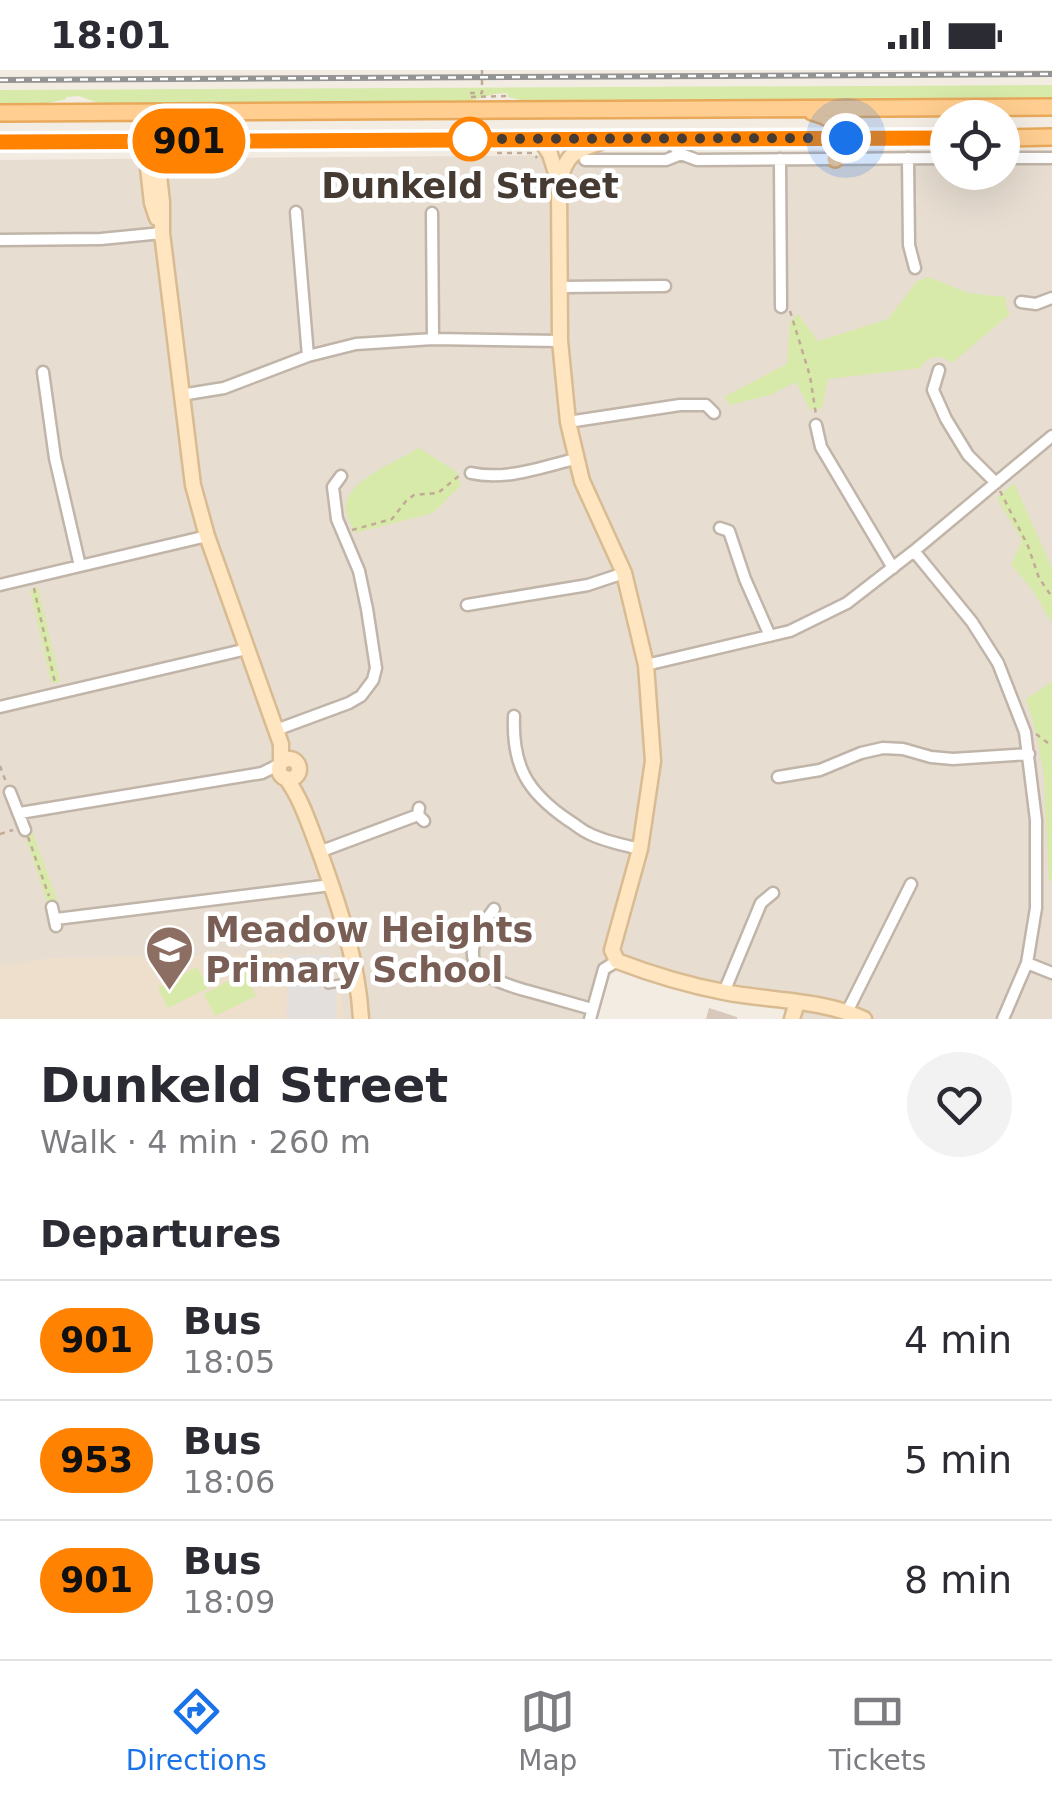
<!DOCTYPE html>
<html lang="en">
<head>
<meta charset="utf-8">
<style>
  body { margin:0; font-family:"DejaVu Sans",sans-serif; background:#f2f2f3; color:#2b2b33; height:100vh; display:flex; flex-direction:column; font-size:38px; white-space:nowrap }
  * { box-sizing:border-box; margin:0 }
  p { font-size:32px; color:#7c7c81 }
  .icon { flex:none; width:55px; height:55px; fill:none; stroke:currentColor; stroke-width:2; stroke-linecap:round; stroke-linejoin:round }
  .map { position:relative; height:949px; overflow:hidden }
  .panel { display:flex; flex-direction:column; background:#fff; flex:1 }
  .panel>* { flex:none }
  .badge { padding:0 20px; border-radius:32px; font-size:35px; line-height:65px }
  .tools { position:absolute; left:930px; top:30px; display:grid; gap:20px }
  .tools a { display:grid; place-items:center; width:90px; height:90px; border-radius:50%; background:#fff; box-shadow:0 10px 40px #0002; font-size:50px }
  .you { position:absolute; width:50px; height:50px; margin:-25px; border:8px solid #fff; border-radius:50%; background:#1a73e8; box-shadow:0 0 0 15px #1a73e833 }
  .map>.badge { position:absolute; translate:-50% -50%; box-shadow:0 0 0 5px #fff }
  h2 { padding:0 40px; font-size:38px; line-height:90px }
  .round { display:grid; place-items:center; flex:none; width:105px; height:105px; border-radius:52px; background:#f2f2f3 }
  .summary { display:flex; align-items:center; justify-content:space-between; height:170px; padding:0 40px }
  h1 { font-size:48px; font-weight:700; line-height:75px }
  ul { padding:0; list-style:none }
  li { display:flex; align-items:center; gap:30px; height:120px; padding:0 40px; border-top:2px solid #e1e1e2 }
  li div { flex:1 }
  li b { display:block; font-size:38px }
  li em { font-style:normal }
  li .badge { min-width:110px; font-weight:700; text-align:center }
  .status { display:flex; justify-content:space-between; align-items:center; height:70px; padding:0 50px; background:#fff; direction:ltr }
  .status svg { height:28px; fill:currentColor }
  .dock { display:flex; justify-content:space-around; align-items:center; height:140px; border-top:2px solid #e1e1e2; background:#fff; font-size:28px; color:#7c7c81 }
  .dock a { display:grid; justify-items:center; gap:5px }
  .dock .selected { color:#1a73e8 }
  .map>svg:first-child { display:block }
</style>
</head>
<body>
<div class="status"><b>18:01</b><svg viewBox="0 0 49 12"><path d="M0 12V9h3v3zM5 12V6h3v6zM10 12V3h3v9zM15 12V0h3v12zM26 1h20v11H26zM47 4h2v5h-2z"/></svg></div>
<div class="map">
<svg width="1052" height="949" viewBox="0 0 1052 949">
  <rect width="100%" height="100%" fill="#f3ece3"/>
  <!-- residential -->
  <path fill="#e7ddd1" d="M1052 81V949H790L794 934 617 893 606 900 592 949H0V90L947 82 948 102H1002L1003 82Z"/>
  <!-- education -->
  <path fill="#eddfcc" d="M335 883 345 949H0V896L48 888Z"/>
  <!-- green -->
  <path fill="#d7eaa9" d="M1052 15V29L533 33 508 27 507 23 494 24 467 32 104 35 79 26 66 27V29L39 35H0V20Z
    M929 207 968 223 1006 227V236L1010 244 952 293C939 284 929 285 920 298L828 309 822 338 810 340 796 312 770 325 730 335 724 327 787 294 790 251 798 244 818 271 888 249 917 211Z
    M419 378 457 402 461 415 433 443 355 463C352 456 347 447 346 439 343 412 399 390 419 378Z
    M1014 413 1052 498V553L1033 521 1011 494 1022 471 997 428Z
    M38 517 60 612 51 613 30 520Z
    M1052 612V812L1049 810 1044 707 1037 666 1026 629Z
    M31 758 57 830 49 838 23 760Z
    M272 887 274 900 249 908 245 904 256 926 215 946 204 924 245 902 243 900 234 904 227 888Z
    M197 897 208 918 168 938 158 918Z"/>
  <!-- parking -->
  <path fill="#e3dfdc" d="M331 884 337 917 335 949H287L288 885Z"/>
  <!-- building -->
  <path fill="#d8c8bb" d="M709 938 737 947V949H706Z"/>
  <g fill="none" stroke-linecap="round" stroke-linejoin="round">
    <defs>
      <path id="lane" d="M328 915 353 911"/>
      <path id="street" d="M668 69 681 84 697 90 948 88
        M908 88 909 175 915 198
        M1002 88H1052
        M780 89 781 237
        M585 90H666L681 84
        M296 142 308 286
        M432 143 433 269
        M0 170 101 169 162 163
        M560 217 665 216
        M1021 232 1036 234 1052 228
        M939 300 933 320 946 349 968 385 996 413
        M43 302 55 388 80 496
        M181 325 224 318 308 286 356 274 433 269 560 271
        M568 352 680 335H706L714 343
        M816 355 821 377 893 498
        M471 403C505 411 542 397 575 389
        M720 458 729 461 745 509 770 566
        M914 481 972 552 998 593 1025 662 1036 750V838L1027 893 1003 949
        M0 515 207 466
        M467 535 588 515 624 503
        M646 595 790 561 847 533 914 481 1052 366
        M0 637 247 579
        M514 646C512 696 527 722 568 750 575 754 581 760 588 763 603 771 623 775 640 779
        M276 660 349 633 361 626 373 610 376 598 367 539 359 501 337 449 333 417 341 406
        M778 707 820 700 861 683 883 678 903 679 931 687 953 689 1029 684
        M10 722 25 760
        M419 738 418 745 424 751
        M20 743 262 703 280 694
        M319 782 418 745
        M52 837 56 856
        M494 839C457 887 469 904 524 920 547 926 570 933 592 939
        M56 849 331 815
        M1027 893 1052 903
        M724 922 761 833 773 823
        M847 942 911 814
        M590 949 604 899 617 891"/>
      <path id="secondary" d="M540 69 550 84 559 113 560 271 568 352 582 411 624 503 646 595 653 691 640 779 612 880 617 891C651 904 687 915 724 922 770 931 820 929 864 949
        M145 71 152 133 157 148
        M155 71 162 132V163L193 415 207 466 281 674V693
        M158 101C177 79 205 80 232 76
        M559 113C566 84 574 81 601 72
        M279 699a10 10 0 1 1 20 0a10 10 0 1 1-20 0Z
        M286 708C302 730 309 754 319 780 338 833 358 891 361 949
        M792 949 797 932"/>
      <path id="primary" d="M812 42C836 48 861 67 835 89
        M0 43 1052 37
        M1002 68 1052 67
        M0 72 948 68"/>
    </defs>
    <!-- lane casing -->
    <use href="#lane" stroke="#c1b5a9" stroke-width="10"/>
    <!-- street casing -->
    <use href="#street" stroke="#c1b5a9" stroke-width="15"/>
    <!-- secondary casing -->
    <use href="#secondary" stroke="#d9bb92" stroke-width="19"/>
    <!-- primary casing -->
    <use href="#primary" stroke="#e9a95b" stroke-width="20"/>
    <!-- path -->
    <path stroke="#c1ab96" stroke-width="2.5" stroke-dasharray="5 5" stroke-linecap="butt" d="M482 0V23H470V27L507 26
      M497 83H533L537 88
      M470 84 479 83
      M790 241 810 306 816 345
      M1000 421 1028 476 1039 508 1052 527
      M352 460 392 449 406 431 414 425 438 423 460 405
      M34 518 55 613
      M1036 664 1052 676
      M0 696 6 712
      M0 764 13 760
      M28 767 49 826"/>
    <!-- lane -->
    <use href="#lane" stroke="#fff" stroke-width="5"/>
    <!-- street -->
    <use href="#street" stroke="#fff" stroke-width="10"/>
    <!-- secondary -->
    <use href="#secondary" stroke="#ffe6c1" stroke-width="14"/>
    <!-- primary -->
    <use href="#primary" stroke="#ffce90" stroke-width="15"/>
    <defs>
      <path id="rail" d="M0 10 1052 4"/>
    </defs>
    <!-- rail casing -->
    <use href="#rail" stroke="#949494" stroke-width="6"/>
    <!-- rail -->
    <use href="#rail" stroke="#fff" stroke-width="2.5" stroke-dasharray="8" stroke-linecap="butt"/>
  </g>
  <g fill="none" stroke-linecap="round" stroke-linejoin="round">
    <defs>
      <path id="line" d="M0 72 948 68"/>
    </defs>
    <!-- line casing -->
    <use href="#line" stroke="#fff" stroke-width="22"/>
    <!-- line -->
    <use href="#line" stroke="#ff8200" stroke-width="15"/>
    <!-- walk -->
    <path stroke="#453b33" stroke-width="10" stroke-dasharray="0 18" d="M470 69H468L846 68"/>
  </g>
  <!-- icons -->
  <defs>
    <symbol id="school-pin" viewBox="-11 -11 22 30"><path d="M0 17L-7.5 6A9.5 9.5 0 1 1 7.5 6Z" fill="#8d6e63" stroke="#fff"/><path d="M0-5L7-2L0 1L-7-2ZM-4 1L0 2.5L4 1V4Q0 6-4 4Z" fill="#fff"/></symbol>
  </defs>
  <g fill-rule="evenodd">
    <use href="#school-pin" x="142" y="852" width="55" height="75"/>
  </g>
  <!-- markers -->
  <circle fill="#fff" stroke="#ff8200" stroke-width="5" cx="470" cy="69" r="20"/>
  <g text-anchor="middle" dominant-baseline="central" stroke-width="9" stroke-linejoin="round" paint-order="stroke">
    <!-- stop labels -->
    <g font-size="35" font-weight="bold" fill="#453b33" stroke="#fff">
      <text x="470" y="116">Dunkeld Street</text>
    </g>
    <!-- education labels -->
    <g font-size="35" font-weight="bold" fill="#785e54" stroke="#fff" text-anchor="start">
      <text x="205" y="860">Meadow Heights<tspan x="205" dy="40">Primary School</tspan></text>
    </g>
  </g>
</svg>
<div class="tools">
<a><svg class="icon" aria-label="locate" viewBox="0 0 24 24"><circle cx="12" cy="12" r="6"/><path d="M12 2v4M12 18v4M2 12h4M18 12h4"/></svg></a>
</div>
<div class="you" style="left:846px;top:68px"></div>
<b class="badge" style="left:189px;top:71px;background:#ff8200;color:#111">901</b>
</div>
<section class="panel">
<div class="summary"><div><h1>Dunkeld Street</h1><p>Walk · 4 min · 260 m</p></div><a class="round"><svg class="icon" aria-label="heart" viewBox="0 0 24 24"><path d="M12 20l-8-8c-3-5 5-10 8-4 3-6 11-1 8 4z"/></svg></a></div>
<h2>Departures</h2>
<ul>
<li><span class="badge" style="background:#ff8200;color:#111">901</span><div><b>Bus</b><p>18:05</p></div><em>4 min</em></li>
<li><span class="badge" style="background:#ff8200;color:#111">953</span><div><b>Bus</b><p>18:06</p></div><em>5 min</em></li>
<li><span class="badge" style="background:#ff8200;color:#111">901</span><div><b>Bus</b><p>18:09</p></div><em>8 min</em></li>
</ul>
</section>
<nav class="dock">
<a class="selected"><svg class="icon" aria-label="directions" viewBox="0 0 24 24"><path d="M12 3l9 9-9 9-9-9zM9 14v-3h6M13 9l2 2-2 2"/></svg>Directions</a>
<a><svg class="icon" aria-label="map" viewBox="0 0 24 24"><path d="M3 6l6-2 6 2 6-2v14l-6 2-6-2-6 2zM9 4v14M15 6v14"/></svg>Map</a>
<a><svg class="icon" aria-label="tickets" viewBox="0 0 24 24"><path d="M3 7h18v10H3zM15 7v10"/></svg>Tickets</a>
</nav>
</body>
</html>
